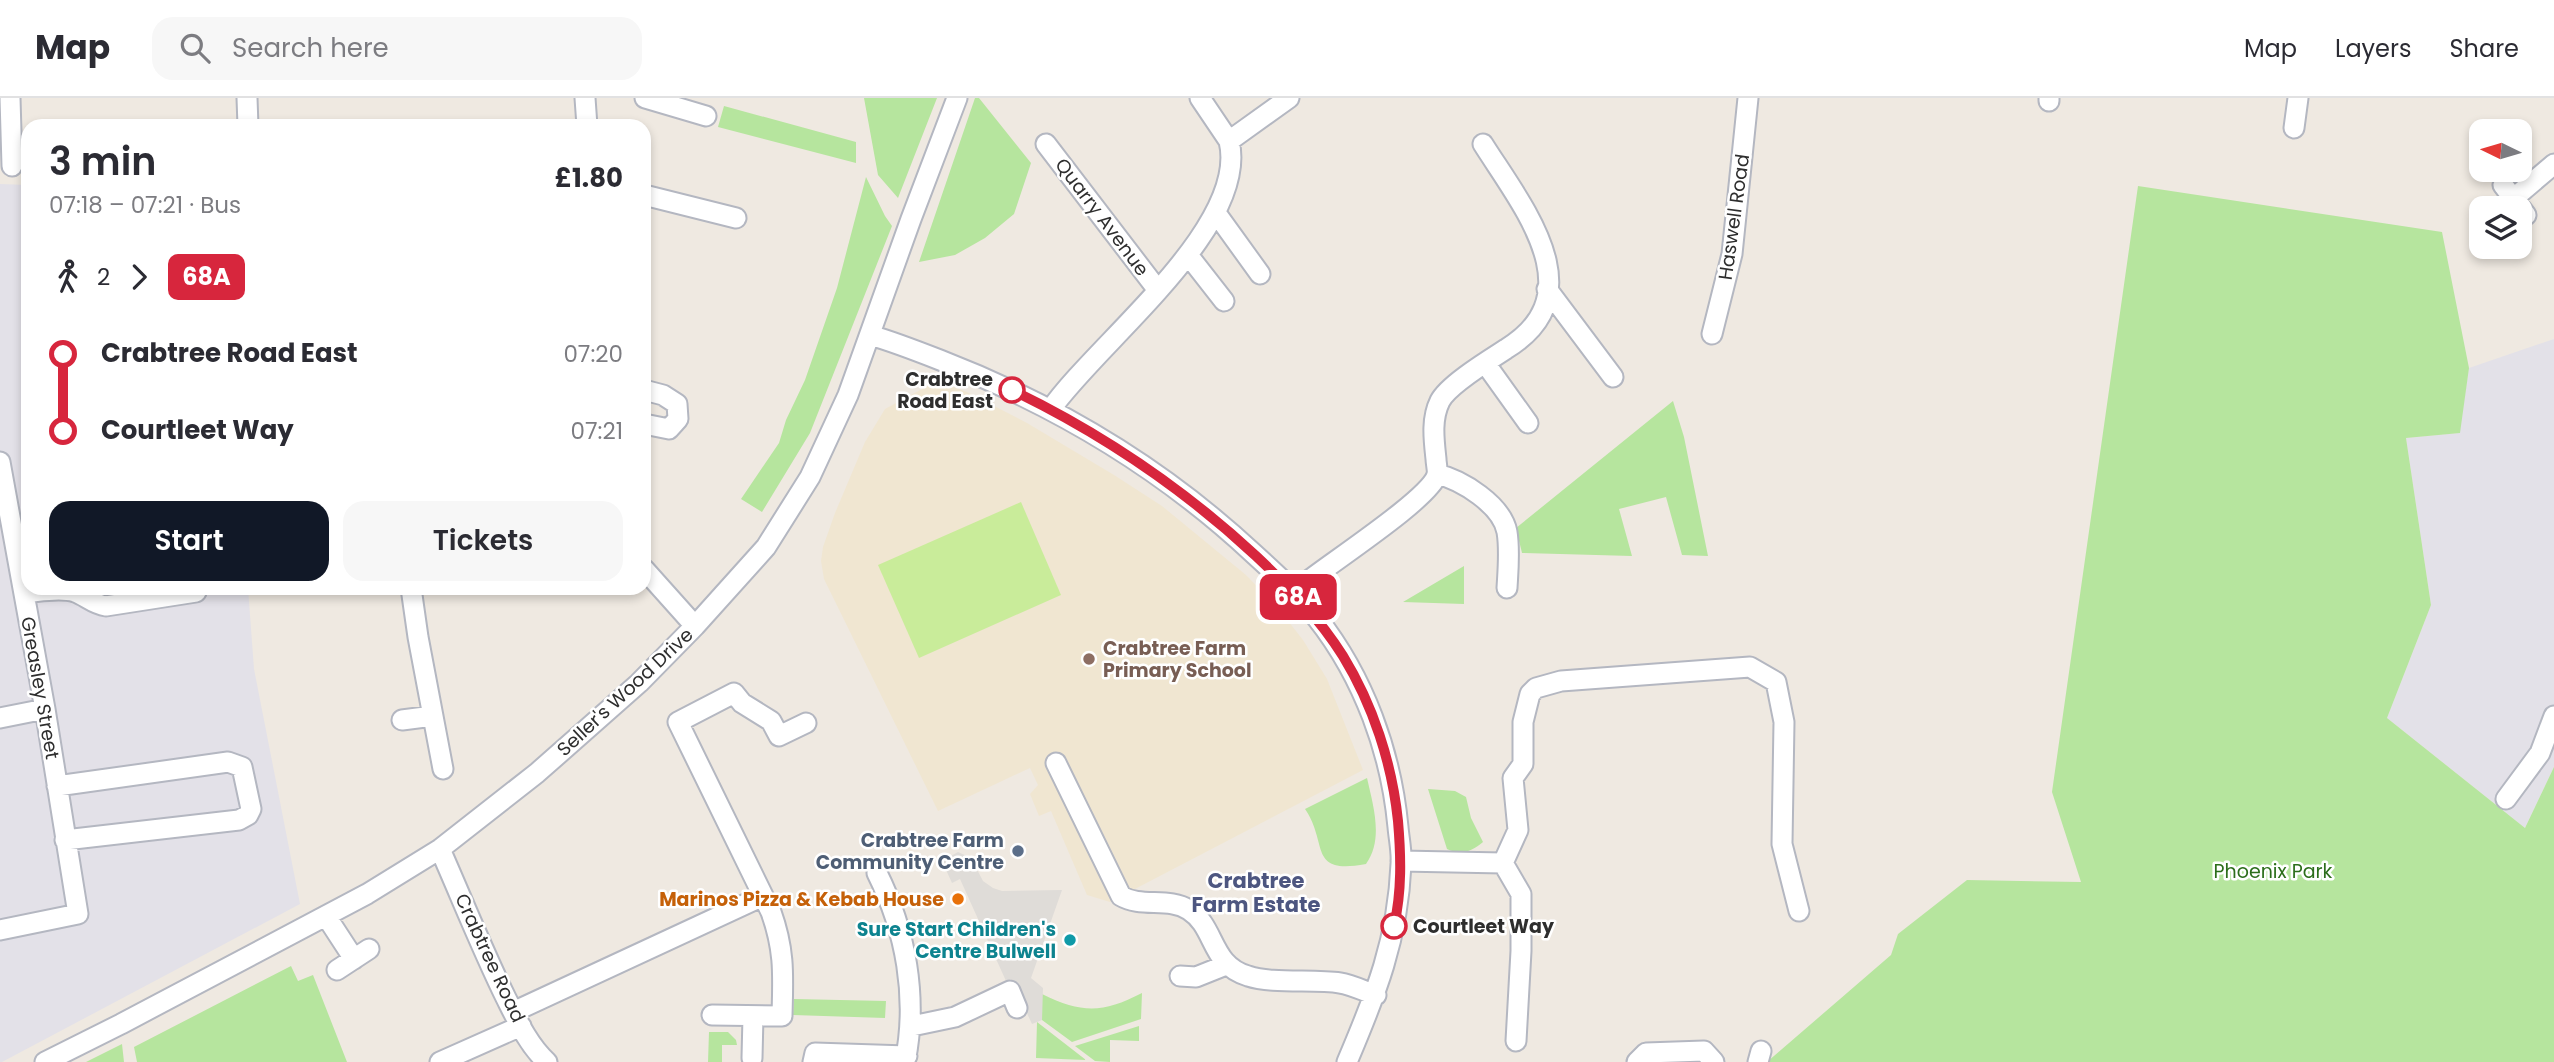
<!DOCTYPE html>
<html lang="en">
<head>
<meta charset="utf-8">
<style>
  body { margin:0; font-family:Poppins,sans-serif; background:#f7f7f7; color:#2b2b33; height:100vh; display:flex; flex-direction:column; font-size:26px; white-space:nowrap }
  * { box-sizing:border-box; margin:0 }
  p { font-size:23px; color:#7c7c81 }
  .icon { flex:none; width:38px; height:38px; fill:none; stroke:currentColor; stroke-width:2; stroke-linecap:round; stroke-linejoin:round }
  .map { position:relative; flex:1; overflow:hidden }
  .panel { position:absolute; left:21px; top:21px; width:630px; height:476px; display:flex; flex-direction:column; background:#fff; border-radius:21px; box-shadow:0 4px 10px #0003 }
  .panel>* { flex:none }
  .badge { padding:0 14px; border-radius:10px; font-size:24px; line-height:46px }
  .needle { width:46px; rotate:275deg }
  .controls { position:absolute; left:2469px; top:21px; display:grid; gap:14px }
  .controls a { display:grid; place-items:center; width:63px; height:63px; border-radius:14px; background:#fff; box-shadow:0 4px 10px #0003; font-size:35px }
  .map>.badge { position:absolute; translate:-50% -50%; box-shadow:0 0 0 4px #fff }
  .legs { display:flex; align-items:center; gap:10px; height:77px; padding:0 28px; font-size:23px }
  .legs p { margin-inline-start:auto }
  .headline { display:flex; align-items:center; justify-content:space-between; height:119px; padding:0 28px }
  h1 { font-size:38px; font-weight:600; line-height:52px }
  .button { display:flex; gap:14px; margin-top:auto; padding:14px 28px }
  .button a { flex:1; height:80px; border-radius:21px; background:#111827; color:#fff; font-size:28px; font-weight:600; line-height:80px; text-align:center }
  .button a+a { background:#f7f7f7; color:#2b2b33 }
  ul { padding:0 28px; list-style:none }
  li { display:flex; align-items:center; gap:24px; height:77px; font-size:26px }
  li i { display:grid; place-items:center; width:10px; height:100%; margin:0 9px; background:currentColor }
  li i::after { content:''; width:18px; height:18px; margin:-9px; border:5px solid; border-radius:50%; background:#fff }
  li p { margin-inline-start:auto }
  li:first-child i { background:linear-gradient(#0000 50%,currentColor 0) }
  li:last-child i { background:linear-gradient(currentColor 50%,#0000 0) }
  header { display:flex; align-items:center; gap:42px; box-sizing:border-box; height:98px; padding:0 35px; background:#fff; border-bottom:2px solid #e1e1e2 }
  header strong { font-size:33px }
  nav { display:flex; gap:38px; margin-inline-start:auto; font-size:24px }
  .search { width:490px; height:63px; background:#f7f7f7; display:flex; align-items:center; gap:18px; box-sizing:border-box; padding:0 24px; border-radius:21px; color:#7c7c81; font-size:26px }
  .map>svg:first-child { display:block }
</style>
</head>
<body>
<header>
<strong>Map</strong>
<div class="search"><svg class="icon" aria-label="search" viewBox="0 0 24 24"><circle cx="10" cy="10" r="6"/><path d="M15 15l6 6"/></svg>Search here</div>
<nav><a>Map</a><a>Layers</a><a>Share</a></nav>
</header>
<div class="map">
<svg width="2554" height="964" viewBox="0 0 2554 964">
  <rect width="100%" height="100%" fill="#efe9e1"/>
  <!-- industrial -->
  <path fill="#e3e1e8" d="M0 86 28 87V490H248L254 571 300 806 2 964H0Z
    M2554 241V669L2525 730 2387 620 2431 507 2406 340 2459 335 2469 270Z"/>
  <!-- education -->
  <path fill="#f0e6d1" d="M937 283 967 294 1027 325 1114 377 1162 408 1246 477 1278 510 1303 542 1327 581 1363 672 1110 804 1087 797 1051 713 1039 718 1030 696 1038 687 1030 670 938 713 824 481 821 463 823 449 835 415 865 344 885 311Z"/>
  <!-- green -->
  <path fill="#b6e59e" d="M864 0H937L898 100 878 77Z
    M975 0H979L1031 65 1014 116 985 140 955 157 919 164Z
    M724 8 856 44V65L718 29Z
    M866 79 885 118 892 128 810 335 762 414 741 401 779 345 786 322 805 282 837 190Z
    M2138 88 2442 134 2469 270 2460 335 2406 340 2431 507 2387 620 2525 730 2554 669V964H1767L1891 857 1898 836 1967 782 2081 784 2052 694Z
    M1673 303 1684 339 1708 458 1682 457 1666 399 1619 411 1632 458 1522 455 1516 430Z
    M1464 468V506L1403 504Z
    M1367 680C1373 707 1384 741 1366 766 1307 777 1329 746 1305 711Z
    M1428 691 1455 693 1466 699 1471 720 1483 744C1472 753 1461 758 1447 751Z
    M291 868 298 883 313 877 347 964H137L134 949Z
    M1142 895 1141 921 1072 944 1042 922V896C1083 916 1103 915 1142 895Z
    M794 901 886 903 885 920 793 917Z
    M1037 924 1086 962 1036 960Z
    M1139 928V943L1110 942V964L1095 963 1075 948Z
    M709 934H728L736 942 737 947H722V964H708Z
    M122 946 124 964H86Z"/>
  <!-- pitch -->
  <path fill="#c9ec9a" d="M1021 404 1061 497 919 560 878 467Z"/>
  <!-- plaza -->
  <path fill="#dfdcd8" d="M958 754 971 760 983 783 993 790 1002 793 1062 792 1031 880 1043 890 1042 922 1032 926 1011 881 1006 883 960 781 952 785 942 763Z"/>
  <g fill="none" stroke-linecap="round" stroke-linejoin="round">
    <defs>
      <path id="minor" d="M10 0 12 68
        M247 0 248 28
        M585 0 587 28
        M645 0 706 18
        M2049 3V0
        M2294 30 2298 0
        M1229 43 1289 0
        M1046 46 1157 191
        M2503 87 2526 117
        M644 97 736 120
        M2514 100 2554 66
        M1216 115 1260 176
        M1188 157 1224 203
        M1547 191 1613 279
        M1712 236 1732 156 1748 0
        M870 237C894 244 917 253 940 262 1056 307 1163 371 1254 456 1276 476 1298 496 1317 520 1364 580 1391 654 1398 729 1399 741 1402 754 1401 766 1398 841 1376 896 1347 964
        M1485 265 1528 325
        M644 292 663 297 677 306 678 321 669 331 644 326
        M1051 311C1097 245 1250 129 1229 43L1200 0
        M0 364 45 611 78 816 0 832
        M1437 376C1462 382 1502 407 1507 434 1510 452 1508 472 1507 490
        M644 471 695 528
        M411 490 418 539 443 671
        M1294 494C1322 470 1428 403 1437 377 1438 373 1436 365 1436 361 1434 342 1431 321 1440 303 1448 287 1489 262 1506 251 1596 196 1522 108 1483 46
        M24 495C39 494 59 489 75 494 86 498 93 506 106 508L196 494
        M0 620 45 611
        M402 622 433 618
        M1056 665 1121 798C1141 810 1169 799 1189 812 1216 829 1210 867 1248 878 1272 886 1313 881 1340 885 1352 887 1364 893 1376 897
        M57 688 228 664 242 669 251 711 248 717 239 722 65 742
        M2506 701 2540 655 2554 618
        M440 751C462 801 482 851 506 900 517 922 529 948 547 964
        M1401 763 1503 765 1521 796V853L1516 943
        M1503 765 1518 732 1513 680 1523 666V624L1530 596 1536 590 1561 583 1750 569 1776 584 1784 624 1782 746 1799 813
        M877 775C906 833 918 900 905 964
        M326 818 354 861
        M337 872 369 851
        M1180 878 1196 879 1226 867
        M513 914 763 798
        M712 917 782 918C783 878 785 853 771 814L678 624 734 595 742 605 771 623 779 638 806 625
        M912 928 955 919 1010 893 1017 910
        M752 960 753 918
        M45 964 121 926 367 796 440 751 537 675 639 585 695 528 766 449 810 379 848 297 911 121 957 0
        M440 964 521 928
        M813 964 815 955 907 958
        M1637 964 1646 955 1704 953 1714 964
        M1758 964 1761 953"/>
    </defs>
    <!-- minor casing -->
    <use href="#minor" stroke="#b4b7c1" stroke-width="23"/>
    <!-- minor -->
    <use href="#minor" stroke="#fff" stroke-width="19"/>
  </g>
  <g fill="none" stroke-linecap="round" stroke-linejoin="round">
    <defs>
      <path id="line-1" d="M1012 292C1101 335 1184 391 1256 458 1289 489 1319 520 1343 558 1373 607 1392 665 1398 723 1401 758 1402 793 1394 828"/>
    </defs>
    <!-- line-1 casing -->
    <use href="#line-1" stroke="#fff" stroke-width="16"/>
    <!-- line-1 -->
    <use href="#line-1" stroke="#d7263d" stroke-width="10"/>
  </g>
  <!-- markers -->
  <g fill="#fff" stroke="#d7263d" stroke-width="3.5">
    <circle cx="1012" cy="292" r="12"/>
    <circle cx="1394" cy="828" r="12"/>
  </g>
  <circle fill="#8d6e63" stroke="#fff" stroke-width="2.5" cx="1089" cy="561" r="7"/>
  <circle fill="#5c6f8a" stroke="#fff" stroke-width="2.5" cx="1018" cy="753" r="7"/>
  <circle fill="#e8710a" stroke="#fff" stroke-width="2.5" cx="958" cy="801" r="7"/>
  <circle fill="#0f9aa8" stroke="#fff" stroke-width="2.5" cx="1070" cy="842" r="7"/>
  <g text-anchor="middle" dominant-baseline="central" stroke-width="5" stroke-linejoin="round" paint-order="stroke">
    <!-- street labels -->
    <g font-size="19" fill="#2e2e2e" stroke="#fff">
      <text transform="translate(1102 119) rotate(53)">Quarry Avenue</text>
      <text transform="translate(1734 119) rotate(-82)">Haswell Road</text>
      <text transform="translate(40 590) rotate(80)">Greasley Street</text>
      <text transform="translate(625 594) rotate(-43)">Seller's Wood Drive</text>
      <text transform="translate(490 860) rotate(65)">Crabtree Road</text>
    </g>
    <!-- stop labels -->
    <g font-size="19" font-weight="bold" fill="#2e2e2e" stroke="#fff" text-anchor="end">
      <text x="993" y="281">Crabtree<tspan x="993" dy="22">Road East</tspan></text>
      <text x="1413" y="828" text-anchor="start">Courtleet Way</text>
    </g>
    <!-- education labels -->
    <g font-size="19" font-weight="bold" fill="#785e54" stroke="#fff" text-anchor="start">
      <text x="1103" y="550">Crabtree Farm<tspan x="1103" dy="22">Primary School</tspan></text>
    </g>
    <!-- service labels -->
    <g font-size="19" font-weight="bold" fill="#4e5e75" stroke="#fff" text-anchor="end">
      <text x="1004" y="742">Crabtree Farm<tspan x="1004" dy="22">Community Centre</tspan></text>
    </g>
    <!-- park labels -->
    <g font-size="19" fill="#2c6e1b" stroke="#fff">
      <text x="2273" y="773">Phoenix Park</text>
    </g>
    <!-- food labels -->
    <g font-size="19" font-weight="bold" fill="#c56008" stroke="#fff" text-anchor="end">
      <text x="944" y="801">Marinos Pizza &amp; Kebab House</text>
    </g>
    <!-- culture labels -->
    <g font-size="19" font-weight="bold" fill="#0d838f" stroke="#fff" text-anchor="end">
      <text x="1056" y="831">Sure Start Children's<tspan x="1056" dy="22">Centre Bulwell</tspan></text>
    </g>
    <!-- neighbourhood labels -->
    <g font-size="21" font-weight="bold" fill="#4d5680" stroke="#fff">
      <text x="1256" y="782">Crabtree<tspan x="1256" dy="24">Farm Estate</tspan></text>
    </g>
  </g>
</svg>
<div class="controls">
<a><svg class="needle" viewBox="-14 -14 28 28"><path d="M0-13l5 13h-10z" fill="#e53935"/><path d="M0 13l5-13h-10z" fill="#7c7c81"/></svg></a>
<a><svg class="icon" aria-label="layers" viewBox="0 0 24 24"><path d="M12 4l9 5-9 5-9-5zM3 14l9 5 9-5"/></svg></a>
</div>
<b class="badge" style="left:1298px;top:499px;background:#d7263d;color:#fff">68A</b>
<section class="panel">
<div class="headline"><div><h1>3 min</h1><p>07:18 – 07:21 · Bus</p></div><b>£1.80</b></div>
<div class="legs"><svg class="icon" aria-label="walk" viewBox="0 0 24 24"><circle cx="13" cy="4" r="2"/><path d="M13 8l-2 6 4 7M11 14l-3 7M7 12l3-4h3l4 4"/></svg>2<svg class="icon" aria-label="forward" viewBox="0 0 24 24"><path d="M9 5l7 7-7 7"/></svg><b class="badge" style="background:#d7263d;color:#fff">68A</b></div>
<ul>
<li><i style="color:#d7263d"></i><b>Crabtree Road East</b><p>07:20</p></li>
<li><i style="color:#d7263d"></i><b>Courtleet Way</b><p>07:21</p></li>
</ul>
<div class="button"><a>Start</a><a>Tickets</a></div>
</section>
</div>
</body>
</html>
